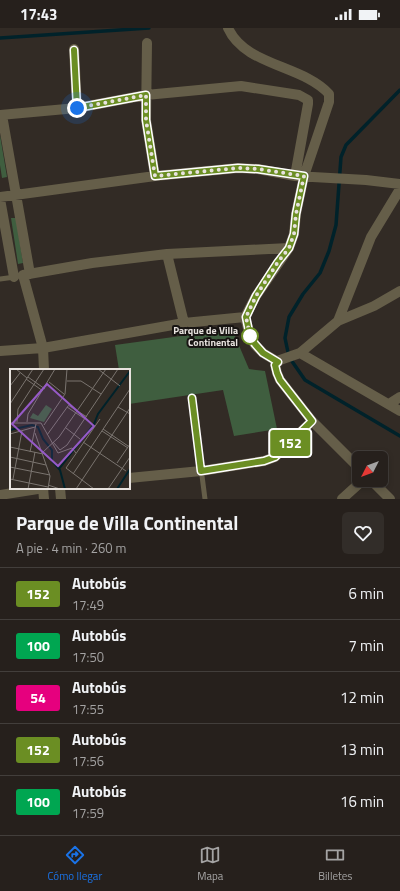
<!DOCTYPE html>
<html lang="es">
<head>
<meta charset="utf-8">
<style>
  body { margin:0; font-family:"Titillium Web",sans-serif; background:#322d29; color:#f1f3f6; height:100vh; display:flex; flex-direction:column; font-size:15px; white-space:nowrap }
  * { box-sizing:border-box; margin:0 }
  p { font-size:13px; color:#a4a3a3 }
  .icon { flex:none; width:22px; height:22px; fill:none; stroke:currentColor; stroke-width:2; stroke-linecap:round; stroke-linejoin:round }
  .map { position:relative; height:471px; overflow:hidden }
  .side { display:flex; flex-direction:column; background:#26201c; flex:1 }
  .side>* { flex:none }
  .badge { padding:0 8px; border-radius:3px; font-size:14px; line-height:26px }
  .needle { width:26px; rotate:228deg }
  .buttons { position:absolute; left:352px; top:423px; display:grid; gap:8px }
  .buttons a { display:grid; place-items:center; width:36px; height:36px; border-radius:6px; background:#26201c; box-shadow:0 2px 6px #0003,0 0 0 1px #423e3b; font-size:20px }
  .you { position:absolute; width:20px; height:20px; margin:-10px; border:3px solid #fff; border-radius:50%; background:#1a73e8; box-shadow:0 0 0 6px #1a73e833 }
  .map>.badge { position:absolute; translate:-50% -50%; box-shadow:0 0 0 2px #fff }
  .round { display:grid; place-items:center; flex:none; width:42px; height:42px; border-radius:6px; background:#322d29 }
  .overview { display:flex; align-items:center; justify-content:space-between; height:68px; padding:0 16px }
  h1 { font-size:19px; font-weight:700; line-height:30px }
  ul { padding:0; list-style:none }
  li { display:flex; align-items:center; gap:12px; height:52px; padding:0 16px; border-top:1px solid #423e3b }
  li div { flex:1 }
  li b { display:block; font-size:15px }
  li em { font-style:normal }
  li .badge { min-width:44px; font-weight:700; text-align:center }
  .status { display:flex; justify-content:space-between; align-items:center; height:28px; padding:0 20px; background:#26201c; direction:ltr }
  .status svg { height:11px; fill:currentColor }
  .tab-bar { display:flex; justify-content:space-around; align-items:center; height:56px; border-top:1px solid #423e3b; background:#26201c; font-size:11px; color:#a4a3a3 }
  .tab-bar a { display:grid; justify-items:center; gap:2px }
  .tab-bar .active { color:#1a73e8 }
  .map>svg:first-child { display:block }
</style>
</head>
<body>
<div class="status"><b>17:43</b><svg viewBox="0 0 49 12"><path d="M0 12V9h3v3zM5 12V6h3v6zM10 12V3h3v9zM15 12V0h3v12zM26 1h20v11H26zM47 4h2v5h-2z"/></svg></div>
<div class="map">
<svg width="400" height="471" viewBox="0 0 400 471">
  <rect width="100%" height="100%" fill="#322b25"/>
  <!-- green -->
  <path fill="#3f5e3f" d="M0 107 7 149 2 150 0 137Z
    M11 190H16L23 235 18 236Z
    M232 301 249 341 265 343 277 401 234 408 223 362 129 376V342H119L115 317Z"/>
  <g fill="none" stroke-linecap="round" stroke-linejoin="round">
    <!-- stream -->
    <path stroke="#00222a" stroke-width="3.5" d="M0 10 149 0
      M400 62 346 117 341 129 336 197 329 223 320 245 303 266 289 289 285 310 289 329 305 352 400 408"/>
    <!-- lane -->
    <path stroke="#655e49" stroke-width="5" d="M0 251 15 249
      M192 370 205 471"/>
    <!-- street -->
    <path stroke="#655e49" stroke-width="10" d="M228 0C245 38 303 37 329 66V74L304 148 296 186 294 206 289 220 256 268 245 289 250 308 255 317 263 325 278 334
      M147 15 146 92 155 148
      M74 21 77 80
      M0 87 77 80 146 67 241 58 299 67 308 72V76L295 148
      M2 87 30 246
      M0 169 155 148 238 140 258 141 295 148 366 152 400 156
      M0 171 14 249
      M167 226 184 295
      M338 293 371 209 400 161
      M0 323 43 320 184 295 245 289
      M300 325 400 383
      M44 342 43 320 23 247 92 235 167 226 289 220
      M389 376 400 369
      M359 440 312 393 280 352 277 345 275 337 280 332 300 325 338 293 374 278 400 263
      M129 450 201 443 264 433 275 429 312 393
      M371 452 390 471
      M43 460 44 471
      M60 460 61 471
      M0 467 44 460
      M342 471 363 452"/>
  </g>
  <g fill="none" stroke-linecap="round" stroke-linejoin="round">
    <defs>
      <path id="line" d="M74 22 77 80 146 67V92L155 148 238 140 258 141 304 148 296 186 294 206 289 220 278 234 256 268 246 289 250 308 255 316 263 325 278 334 275 337 277 345 280 352 312 393 275 429 264 433 201 443 192 370"/>
    </defs>
    <!-- line casing -->
    <use href="#line" stroke="#fff" stroke-width="9"/>
    <!-- line -->
    <use href="#line" stroke="#6b8e23" stroke-width="6"/>
    <!-- walk -->
    <path stroke="#e7e2de" stroke-width="4" stroke-dasharray="0 7.2" d="M77 80 146 67V92L155 148 238 140 258 141 304 148 296 186 294 206 289 220 278 234 256 268 246 289 250 308"/>
  </g>
  <!-- markers -->
  <circle fill="#fff" stroke="#6b8e23" stroke-width="2" cx="250" cy="308" r="8"/>
  <g text-anchor="middle" dominant-baseline="central" stroke-width="4" stroke-linejoin="round" paint-order="stroke">
    <!-- stop labels -->
    <g font-size="10" font-weight="bold" fill="#e7e2de" stroke="#171412" text-anchor="end">
      <text x="238" y="302">Parque de Villa<tspan x="238" dy="12">Continental</tspan></text>
    </g>
  </g>
  <!-- overview -->
  <g transform="translate(10 341)">
    <rect width="120" height="120" fill="#322b25"/>
    <path d="M36 36 42 40 34 53 20 49 23 44 28 47Z" fill="#3f5e3f"/>
    <path fill="none" stroke="#00222a" stroke-width="2" d="M0 61 22 56 28 58 33 70 42 81V92L50 101 55 120M49 100 84 55 88 45 120 2M107 120 120 100"/>
    <path fill="none" stroke="#7a746f" stroke-width="1" d="M6 0 17 9M88 0 110 17M18 8 35 20M16 10 33 22M57 12H71L91 25M39 13 54 25M0 17 10 4M0 35 23 0M58 36 77 48M57 38 75 50M108 38 120 45M7 53 8 40 34 0M17 53 18 45 45 0M0 54H31L48 84 62 79 66 84M34 56 55 25 57 0M56 59 70 70M93 60 118 77M92 62 118 79M25 64 40 107 38 120M0 65 25 58M37 66 58 37M43 73 50 81 57 76 108 0M73 73 116 102M0 78 33 85M20 83 26 55M33 83 49 68 96 0M0 88 36 96M107 94 120 75M0 98 40 106M63 105 120 20M0 110 38 118M3 110 12 62M38 116 50 120M18 120 25 83M66 120 120 39M84 120 56 99 90 50M98 120 120 88"/>
    <path fill="#965ac7" fill-opacity="0.15" stroke="#965ac7" stroke-width="2" d="M37 15 84 57 48 97 2 55Z"/>
    <rect width="120" height="120" fill="none" stroke="#e7e2de" stroke-width="2"/>
  </g>
</svg>
<div class="buttons">
<a><svg class="needle" viewBox="-14 -14 28 28"><path d="M0-13l5 13h-10z" fill="#e53935"/><path d="M0 13l5-13h-10z" fill="#a4a3a3"/></svg></a>
</div>
<div class="you" style="left:77px;top:80px"></div>
<b class="badge" style="left:290px;top:415px;background:#6b8e23;color:#fff">152</b>
</div>
<section class="side">
<div class="overview"><div><h1>Parque de Villa Continental</h1><p>A pie · 4 min · 260 m</p></div><a class="round"><svg class="icon" aria-label="heart" viewBox="0 0 24 24"><path d="M12 20l-8-8c-3-5 5-10 8-4 3-6 11-1 8 4z"/></svg></a></div>
<ul>
<li><span class="badge" style="background:#6b8e23;color:#fff">152</span><div><b>Autobús</b><p>17:49</p></div><em>6 min</em></li>
<li><span class="badge" style="background:#00a651;color:#fff">100</span><div><b>Autobús</b><p>17:50</p></div><em>7 min</em></li>
<li><span class="badge" style="background:#e6007e;color:#fff">54</span><div><b>Autobús</b><p>17:55</p></div><em>12 min</em></li>
<li><span class="badge" style="background:#6b8e23;color:#fff">152</span><div><b>Autobús</b><p>17:56</p></div><em>13 min</em></li>
<li><span class="badge" style="background:#00a651;color:#fff">100</span><div><b>Autobús</b><p>17:59</p></div><em>16 min</em></li>
</ul>
</section>
<nav class="tab-bar">
<a class="active"><svg class="icon" aria-label="directions" viewBox="0 0 24 24"><path d="M12 3l9 9-9 9-9-9zM9 14v-3h6M13 9l2 2-2 2"/></svg>Cómo llegar</a>
<a><svg class="icon" aria-label="map" viewBox="0 0 24 24"><path d="M3 6l6-2 6 2 6-2v14l-6 2-6-2-6 2zM9 4v14M15 6v14"/></svg>Mapa</a>
<a><svg class="icon" aria-label="tickets" viewBox="0 0 24 24"><path d="M3 7h18v10H3zM15 7v10"/></svg>Billetes</a>
</nav>
</body>
</html>
